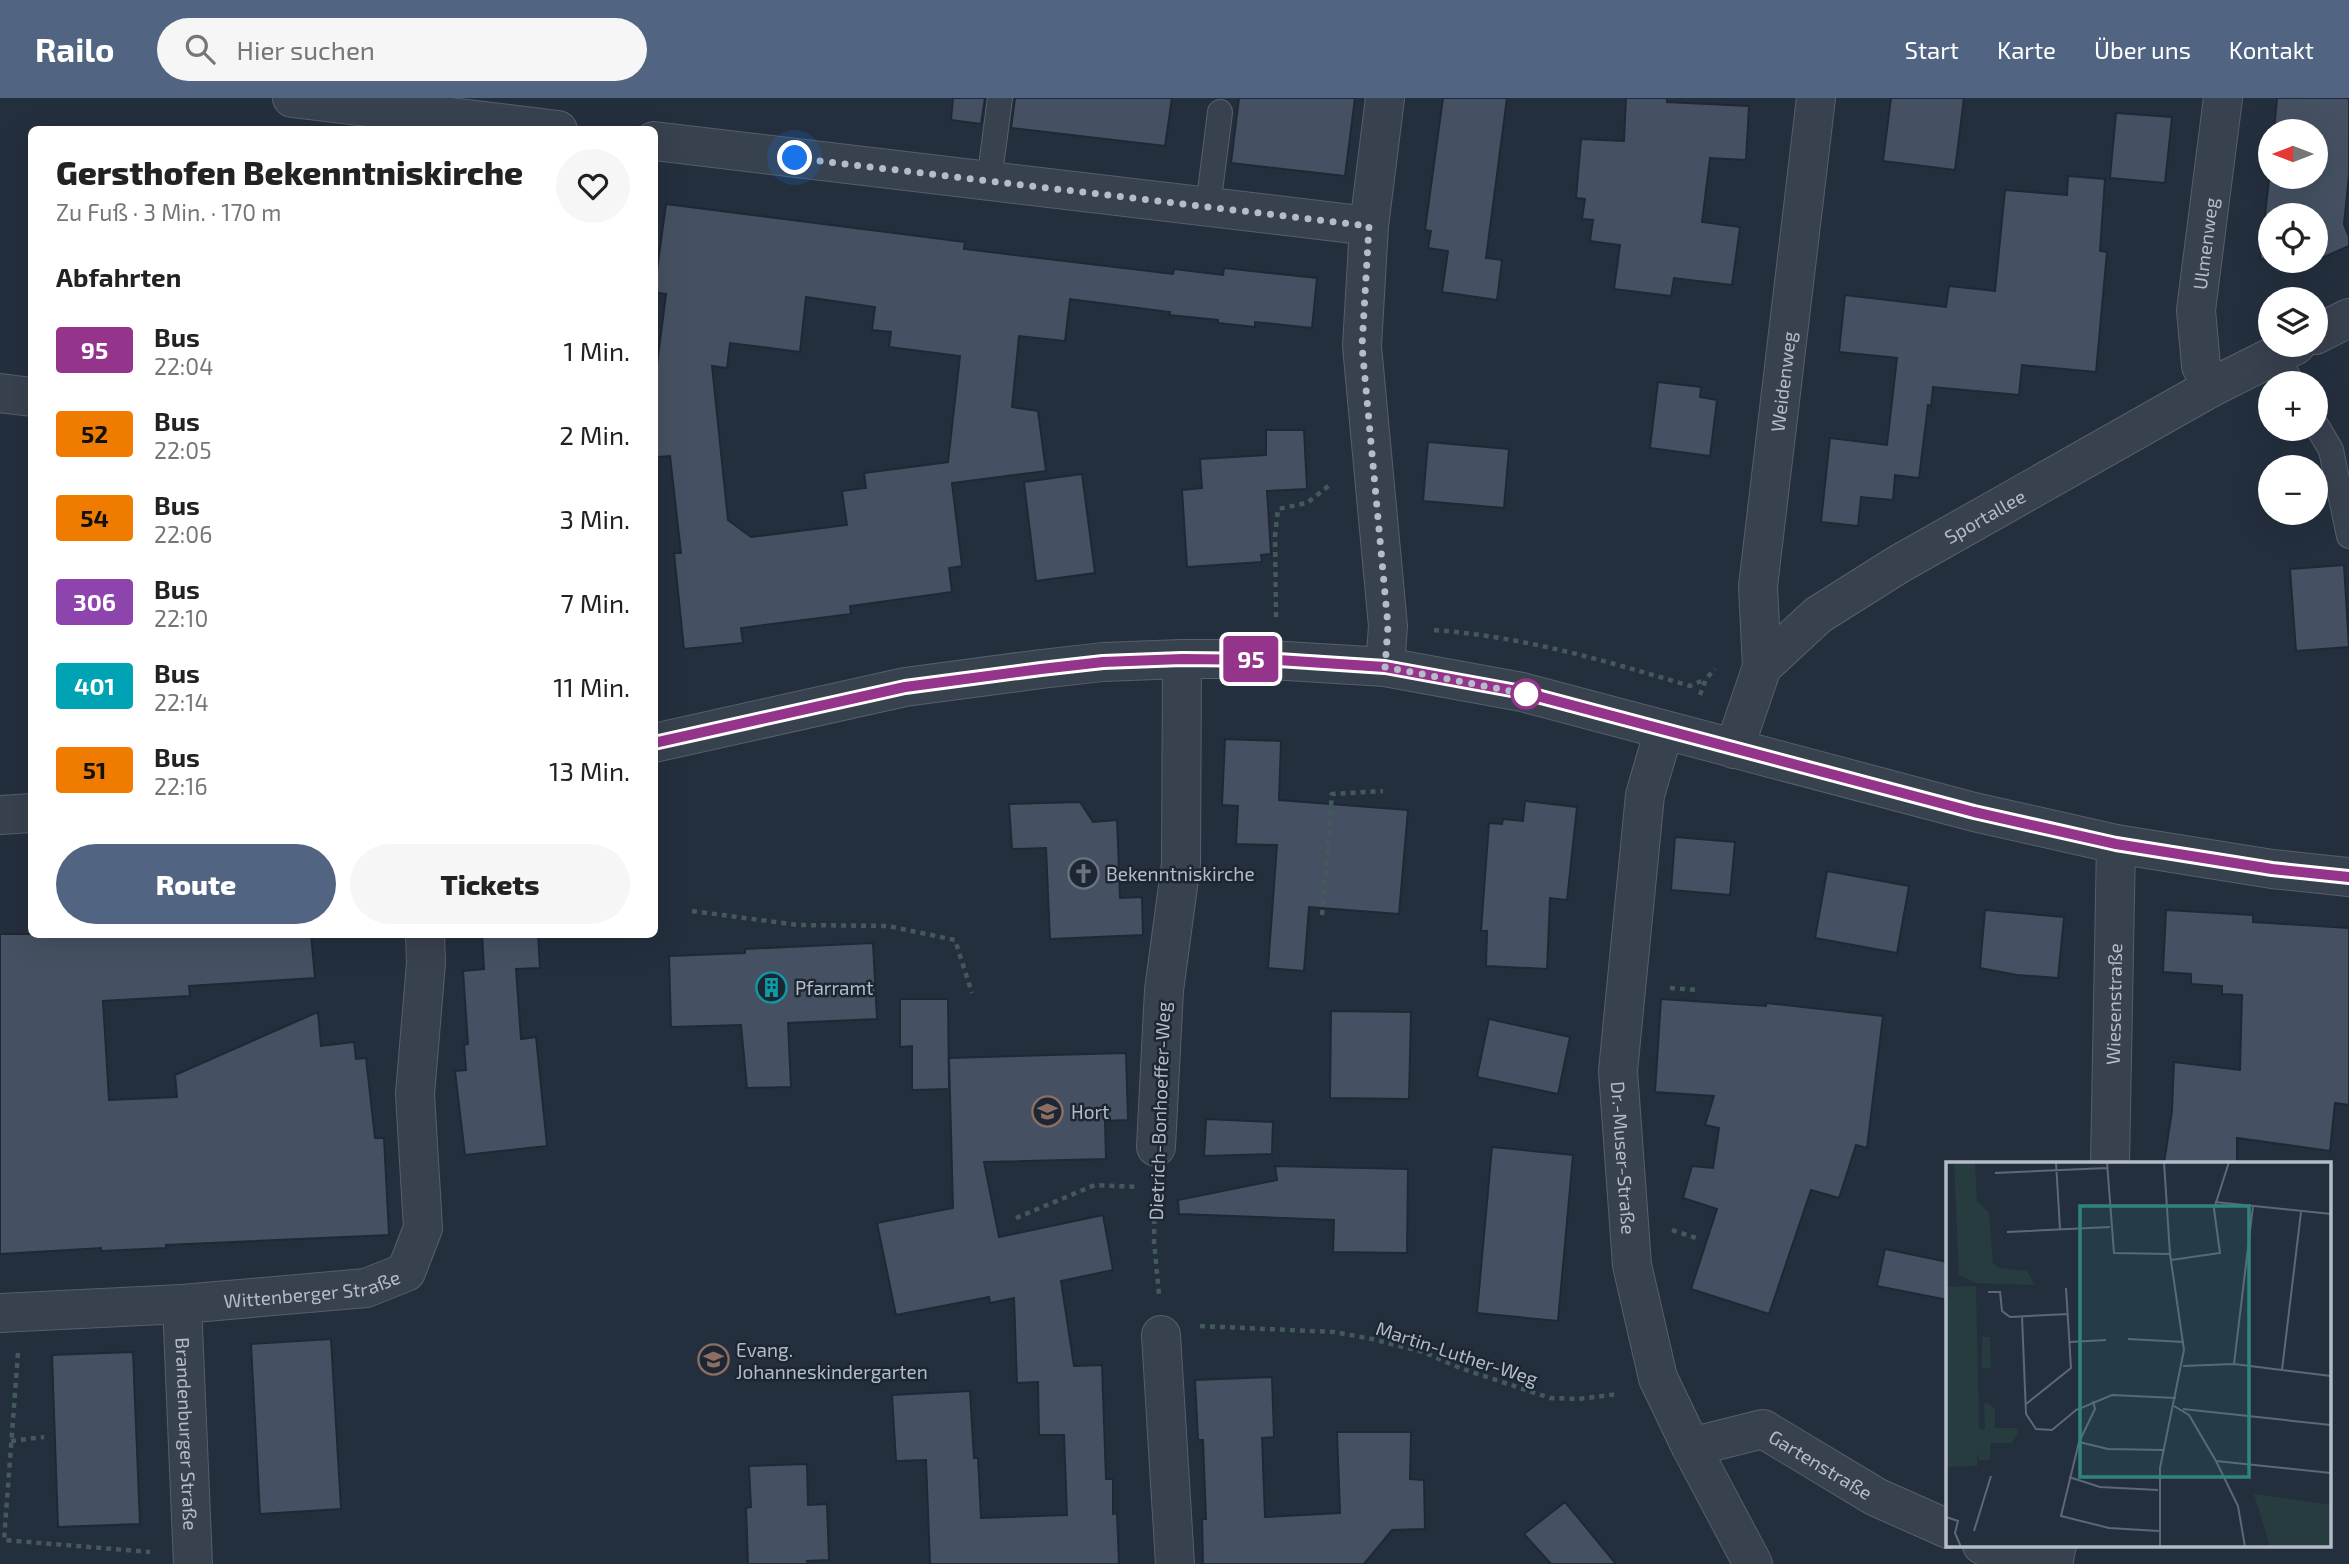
<!DOCTYPE html>
<html lang="de">
<head>
<meta charset="utf-8">
<style>
  body { margin:0; font-family:"Exo 2",sans-serif; background:#f6f6f6; color:#222; height:100vh; display:flex; flex-direction:column; font-size:26px; white-space:nowrap }
  * { box-sizing:border-box; margin:0 }
  p { font-size:23px; color:#767676 }
  .icon { flex:none; width:38px; height:38px; fill:none; stroke:currentColor; stroke-width:2; stroke-linecap:round; stroke-linejoin:round }
  .map { position:relative; flex:1; overflow:hidden }
  .drawer { position:absolute; left:28px; top:28px; width:630px; height:812px; display:flex; flex-direction:column; background:#fff; border-radius:10px; box-shadow:0 7px 28px #0002 }
  .drawer>* { flex:none }
  .badge { padding:0 14px; border-radius:5px; font-size:24px; line-height:46px }
  .needle { width:46px; rotate:270deg }
  .fabs { position:absolute; left:2258px; top:21px; display:grid; gap:14px }
  .fabs a { display:grid; place-items:center; width:70px; height:70px; border-radius:50%; background:#fff; box-shadow:0 7px 28px #0002; font-size:35px }
  .you { position:absolute; width:35px; height:35px; margin:-18px; border:5px solid #fff; border-radius:50%; background:#1a73e8; box-shadow:0 0 0 10px #1a73e833 }
  .map>.badge { position:absolute; translate:-50% -50%; box-shadow:0 0 0 4px #fff }
  h2 { padding:0 28px; font-size:26px; line-height:63px }
  .round { display:grid; place-items:center; flex:none; width:74px; height:74px; border-radius:37px; background:#f6f6f6 }
  .summary { display:flex; align-items:center; justify-content:space-between; height:119px; padding:0 28px }
  h1 { font-size:33px; font-weight:800; line-height:52px }
  .action { display:flex; gap:14px; margin-top:auto; padding:14px 28px }
  .action a { flex:1; height:80px; border-radius:42px; background:#516482; color:#fff; font-size:28px; font-weight:800; line-height:80px; text-align:center }
  .action a+a { background:#f6f6f6; color:#222 }
  ul { padding:0; list-style:none }
  li { display:flex; align-items:center; gap:21px; height:84px; padding:0 28px }
  li div { flex:1 }
  li b { display:block; font-size:26px }
  li em { font-style:normal }
  li .badge { min-width:77px; font-weight:700; text-align:center }
  header { display:flex; align-items:center; gap:42px; box-sizing:border-box; height:98px; padding:0 35px; background:#516482; color:#fff }
  header strong { font-size:33px }
  nav { display:flex; gap:38px; margin-inline-start:auto; font-size:24px }
  .search { width:490px; height:63px; background:#f6f6f6; display:flex; align-items:center; gap:18px; box-sizing:border-box; padding:0 24px; border-radius:38px; color:#767676; font-size:26px }
  .map>svg:first-child { display:block }
</style>
</head>
<body>
<header>
<strong>Railo</strong>
<div class="search"><svg class="icon" aria-label="search" viewBox="0 0 24 24"><circle cx="10" cy="10" r="6"/><path d="M15 15l6 6"/></svg>Hier suchen</div>
<nav><a>Start</a><a>Karte</a><a>Über uns</a><a>Kontakt</a></nav>
</header>
<div class="map">
<svg width="2349" height="1466" viewBox="0 0 2349 1466">
  <rect width="100%" height="100%" fill="#242f3e"/>
  <!-- building -->
  <path fill="#455162" stroke="#1f2835" stroke-width="2" fill-rule="evenodd" d="M953 0H985L981 26 951 22Z
    M1015 0H1172L1165 48 1011 30Z
    M1239 0H1355L1345 78 1231 65Z
    M1443 0H1507L1486 160 1502 162 1497 202 1442 194 1448 153 1428 150 1431 133 1425 132Z
    M1626 0H1667V4L1749 8 1746 62 1710 60 1702 124 1740 129 1732 187 1674 180 1671 198 1614 191 1620 147 1590 143 1593 122 1582 121 1585 101 1576 100 1581 41 1624 43Z
    M1891 0H1964L1955 72 1883 63Z
    M2277 0H2349V77L2344 126 2349 139V148L2315 163V117H2270V162L2260 161 2270 73V79H2315V33H2274Z
    M2116 15 2172 19 2165 85 2110 80Z
    M2068 78 2105 81 2100 153 2107 154 2096 274 2022 267 2019 297 1933 289 1931 308 1928 307 1919 380 1895 377 1893 402 1861 399 1858 428 1821 424 1830 340 1887 347 1897 260 1839 254 1845 197 1946 209 1949 188 1995 193 2005 92 2067 97Z
    M666 106 965 144 964 151 1173 176 1174 171 1223 177 1224 170 1317 180 1312 230 1255 224V229L1218 225V222L1169 217 1170 214 1070 201 1065 243 1019 238 1012 309 1038 313 1046 373 952 385 962 468 949 470 952 494 850 508 851 516 741 530 743 545 684 551 674 455H681L670 358 657 359 654 339V290L666 196 654 194ZM806 199 875 209 872 232 891 234 889 249 960 258 948 364 864 375 866 390 842 393 847 427 751 439 728 422 712 268 727 270 730 245 800 254Z
    M1658 284 1701 289 1700 299 1717 302 1710 358 1650 350Z
    M1266 332H1304L1307 391 1267 393 1271 456 1261 457 1262 464 1187 469 1182 392 1202 390 1200 361 1266 357Z
    M1428 344 1509 351 1504 410 1423 403Z
    M1082 376 1095 475 1036 483 1024 384Z
    M2344 467 2349 549 2296 553 2290 471Z
    M1225 641 1281 643 1279 702 1408 712 1399 816 1309 809 1304 873 1268 870 1277 747 1236 746 1238 708 1222 707Z
    M1525 703 1577 709 1567 802 1550 800 1547 871 1486 868 1487 833H1481L1489 725 1502 726 1503 721 1523 723Z
    M1080 704 1093 724 1117 722 1120 800 1142 799 1143 837 1050 841 1046 750 1012 751 1009 706Z
    M1675 739 1735 744 1730 797 1671 792Z
    M1827 773 1909 788 1897 855 1815 840Z
    M1985 812 2064 819 2058 880 2017 877 1980 870Z
    M2166 812 2253 817V824L2349 830V1007L2335 1005 2330 1053 2237 1040V1065H2164L2172 1013 2174 964 2240 972 2242 897 2222 896V888L2191 886V876L2163 874Z
    M0 836H311L315 880 189 888 190 898 103 903 109 1002 177 999 175 977 318 914 321 948 354 944 356 961 366 960 375 1040H384L389 1137 166 1147V1150L101 1153V1150L0 1156Z
    M482 836H538L540 870 516 871 521 941 536 939 547 1048 465 1057 455 973 466 972 464 947 468 946 463 873 484 871Z
    M873 845 877 921 788 925 791 989 747 990 741 927 671 929 669 858 745 855V851Z
    M900 901H948L949 991 912 992V948L900 949Z
    M1661 901 1766 908V905L1883 918 1867 1050 1856 1047 1839 1100 1811 1092 1769 1216 1691 1191 1717 1111 1683 1100 1692 1068 1713 1070 1719 1030 1705 1027 1714 998 1655 994Z
    M1331 913 1411 914 1409 1001 1330 1000Z
    M1489 921 1570 939 1558 996 1477 979Z
    M1126 955 1128 1022 1105 1023 1106 1061 984 1064 999 1139 1103 1117 1113 1172 1061 1183 1074 1268 1102 1267 1106 1381H1113V1416L1117 1415 1119 1466H930L926 1362 896 1363 892 1297 970 1293 974 1360H978L981 1420 1067 1417 1064 1337H1039L1038 1284 1017 1285 1014 1200 990 1205 989 1199 896 1217 877 1125 953 1110 949 960Z
    M1206 1021 1273 1024 1272 1056 1204 1058Z
    M1492 1049 1573 1057 1558 1223 1477 1215Z
    M1275 1068 1408 1071 1407 1155 1333 1154 1334 1122 1179 1116 1178 1102 1277 1082Z
    M1885 1151 1948 1164V1202L1877 1188Z
    M331 1241 341 1411 260 1416 251 1246Z
    M133 1254 140 1426 58 1429 52 1257Z
    M1272 1279 1274 1339 1262 1340 1265 1419 1340 1415 1337 1334H1411L1410 1381 1424 1382 1425 1431 1392 1432 1364 1466H1203L1202 1421H1206L1203 1342H1198L1195 1282Z
    M807 1366 808 1407 827 1406 829 1462 807 1463 808 1466H748L746 1410 751 1409 749 1368Z
    M1565 1404 1616 1466H1551L1524 1436Z"/>
  <g fill="none" stroke-linecap="round" stroke-linejoin="round">
    <defs>
      <path id="service" d="M989 83 1000 0
        M1208 109 1220 14
        M2276 257 2292 285
        M2315 325 2331 352 2349 438"/>
      <g id="minor">
        <path d="M292 0 558 32"/>
        <path d="M1385 0 1369 128 1362 248 1388 528 1385 569"/>
        <path d="M654 43 1369 128"/>
        <path d="M2315 237 2349 220"/>
        <path id="s1" d="M2212 289 2201 268 2196 212 2223 0"/>
        <path d="M0 295 32 299"/>
        <path id="s2" d="M1762 569 1758 488 1816 0"/>
        <path id="s3" d="M1664 632 1645 697 1618 973 1632 1167 1658 1280 1691 1349 1753 1466"/>
        <path id="s4" d="M1734 651 1762 569 1818 517 1899 466 2212 289 2296 247"/>
        <path d="M1156 1049 1164 892 1181 766 1182 561"/>
        <path id="s5" d="M2110 1065 2116 746"/>
        <path id="s6" d="M182 1206 193 1466"/>
        <path id="s7" d="M0 1215 182 1206 366 1190 406 1174 423 1130 415 996 426 865 425 836"/>
        <path d="M1161 1237 1175 1466"/>
        <path id="s8" d="M1691 1349 1763 1331 1876 1399 1948 1431"/>
        <path d="M1982 1447 2025 1466"/>
        <path d="M2053 1466 2057 1447"/>
      </g>
      <path id="tertiary" d="M654 645 905 589 1041 571 1103 564 1182 561H1253L1385 569 1522 594 1974 714 2116 746 2272 771 2349 779
        M0 717 32 715"/>
    </defs>
    <!-- service casing -->
    <use href="#service" stroke="#565f6c" stroke-width="26"/>
    <!-- minor casing -->
    <use href="#minor" stroke="#565f6c" stroke-width="40"/>
    <!-- tertiary casing -->
    <use href="#tertiary" stroke="#565f6c" stroke-width="40"/>
    <!-- path -->
    <path stroke="#44595c" stroke-width="4.5" stroke-dasharray="5 5" stroke-linecap="butt" d="M1276 519 1275 438 1278 411 1307 405 1331 386
      M1434 532C1525 539 1603 562 1690 588L1706 581
      M1700 597 1706 581 1715 571
      M692 813 798 827 888 828 955 842 972 895
      M1322 817 1332 696 1383 693
      M1670 890 1697 892
      M1155 1091 1154 1143 1159 1197
      M1016 1120 1095 1087 1138 1089
      M1672 1132 1696 1140
      M1200 1228 1334 1234 1372 1241 1423 1254 1460 1270 1550 1300 1579 1301 1618 1296
      M18 1255 4 1442 150 1454
      M11 1343 44 1339"/>
    <!-- service -->
    <use href="#service" stroke="#38414e" stroke-width="24"/>
    <!-- minor -->
    <use href="#minor" stroke="#38414e" stroke-width="38"/>
    <!-- tertiary -->
    <use href="#tertiary" stroke="#38414e" stroke-width="38"/>
  </g>
  <g fill="none" stroke-linecap="round" stroke-linejoin="round">
    <defs>
      <path id="line" d="M654 645 905 589 1041 571 1103 564 1182 561 1278 562 1385 569 1522 594 1974 714 2116 746 2272 771 2349 779"/>
    </defs>
    <!-- line casing -->
    <use href="#line" stroke="#fff" stroke-width="16"/>
    <!-- line -->
    <use href="#line" stroke="#95348b" stroke-width="10"/>
    <!-- walk -->
    <path stroke="#b4bcc9" stroke-width="7" stroke-dasharray="0 12.6" d="M795 60 1369 128 1362 248 1388 528 1385 569 1526 596"/>
  </g>
  <!-- icons -->
  <defs>
    <symbol id="church-ring" viewBox="-11 -11 22 22"><circle r="9.5" fill="#1d2633" stroke="#6b7280" stroke-width="1.5"/><path d="M-1.2-6h2.4v3.5h3.3v2.4h-3.3V6h-2.4V-.1h-3.3v-2.4h3.3Z" fill="#6b7280"/></symbol>
    <symbol id="building-ring" viewBox="-11 -11 22 22"><circle r="9.5" fill="#1d2633" stroke="#0f9aa8" stroke-width="1.5"/><path d="M-4-6H4V6H1V3H-1V6H-4ZM-2.5-4.3h1.7v1.8h-1.7ZM.8-4.3h1.7v1.8H.8ZM-2.5-1h1.7V.8h-1.7ZM.8-1h1.7V.8H.8Z" fill="#0f9aa8"/></symbol>
    <symbol id="school-ring" viewBox="-11 -11 22 22"><circle r="9.5" fill="#1d2633" stroke="#8d6e63" stroke-width="1.5"/><path d="M0-5L7-2L0 1L-7-2ZM-4 1L0 2.5L4 1V4Q0 6-4 4Z" fill="#8d6e63"/></symbol>
  </defs>
  <g fill-rule="evenodd">
    <use href="#church-ring" x="1066" y="758" width="35" height="35"/>
    <use href="#building-ring" x="754" y="872" width="35" height="35"/>
    <use href="#school-ring" x="1030" y="996" width="35" height="35"/>
    <use href="#school-ring" x="696" y="1244" width="35" height="35"/>
  </g>
  <!-- markers -->
  <circle fill="#fff" stroke="#95348b" stroke-width="3.5" cx="1526" cy="596" r="14"/>
  <g text-anchor="middle" dominant-baseline="central" stroke-width="5" stroke-linejoin="round" paint-order="stroke">
    <!-- street labels -->
    <g font-size="19" fill="#b4bcc9" stroke="#1d2633">
      <text stroke="none"><textPath href="#s1" startOffset="147">Ulmenweg</textPath></text>
      <text stroke="none"><textPath href="#s2" startOffset="287">Weidenweg</textPath></text>
      <text stroke="none"><textPath href="#s4" startOffset="357">Sportallee</textPath></text>
      <text stroke="none"><textPath href="#s5" startOffset="159">Wiesenstraße</textPath></text>
      <text transform="translate(1159 1013) rotate(-88)">Dietrich-Bonhoeffer-Weg</text>
      <text stroke="none"><textPath href="#s3" startOffset="432">Dr.-Muser-Straße</textPath></text>
      <text stroke="none"><textPath href="#s7" startOffset="313">Wittenberger Straße</textPath></text>
      <text transform="translate(1457 1255) rotate(18)">Martin-Luther-Weg</text>
      <text stroke="none"><textPath href="#s6" startOffset="130">Brandenburger Straße</textPath></text>
      <text stroke="none"><textPath href="#s8" startOffset="142">Gartenstraße</textPath></text>
    </g>
    <!-- poi labels -->
    <g font-size="19" fill="#b4bcc9" stroke="#1d2633" text-anchor="start">
      <text x="1106" y="775">Bekenntniskirche</text>
      <text x="795" y="889">Pfarramt</text>
      <text x="1071" y="1013">Hort</text>
      <text x="736" y="1251">Evang.<tspan x="736" dy="22">Johanneskindergarten</tspan></text>
    </g>
  </g>
  <!-- overview -->
  <g transform="translate(1946 1064)">
    <rect width="385" height="385" fill="#242f3e"/>
    <path d="M8 0H29L31 40 43 50 47 101 54 106 81 109 89 123 29 121 13 113ZM30 124 33 267H39L38 241H42L49 247V266H71L72 271 66 281H44V298H34L31 291V304L0 305V125ZM36 175H44L45 206H36ZM308 332 385 343V385H324Z" fill="#263c3f"/>
    <path fill="none" stroke="#5e6776" stroke-width="2" d="M110 0 114 67M161 0 168 91 224 92M49 11 161 6M269 40 385 52M61 70 164 65M225 98 274 91 268 47 283 0M42 130H54L56 149 64 155 122 152M76 154 80 252 90 267 106 268 130 248 166 233 230 236M182 177 238 180M124 180 160 178M288 202 307 44M237 204 288 202 385 214M336 208 355 50M147 239 149 247 133 280 115 354 163 366 213 369M80 242 125 206 120 126M228 244 243 253 270 299 292 344 299 385M237 247 385 263M133 280 162 287 217 288M270 299 385 311M123 315 154 325 212 328M0 355 12 359 9 371 15 385M28 369 45 314M214 385V306L238 188 224 92 218 0"/>
    <path fill="#308480" fill-opacity="0.15" stroke="#308480" stroke-width="3.5" d="M134 44H303V315H134Z"/>
    <rect width="385" height="385" fill="none" stroke="#b4bcc9" stroke-width="3.5"/>
  </g>
</svg>
<div class="fabs">
<a><svg class="needle" viewBox="-14 -14 28 28"><path d="M0-13l5 13h-10z" fill="#e53935"/><path d="M0 13l5-13h-10z" fill="#767676"/></svg></a>
<a><svg class="icon" aria-label="locate" viewBox="0 0 24 24"><circle cx="12" cy="12" r="6"/><path d="M12 2v4M12 18v4M2 12h4M18 12h4"/></svg></a>
<a><svg class="icon" aria-label="layers" viewBox="0 0 24 24"><path d="M12 4l9 5-9 5-9-5zM3 14l9 5 9-5"/></svg></a>
<a>+</a>
<a>−</a>
</div>
<div class="you" style="left:795px;top:60px"></div>
<b class="badge" style="left:1251px;top:561px;background:#95348b;color:#fff">95</b>
<section class="drawer">
<div class="summary"><div><h1>Gersthofen Bekenntniskirche</h1><p>Zu Fuß · 3 Min. · 170 m</p></div><a class="round"><svg class="icon" aria-label="heart" viewBox="0 0 24 24"><path d="M12 20l-8-8c-3-5 5-10 8-4 3-6 11-1 8 4z"/></svg></a></div>
<h2>Abfahrten</h2>
<ul>
<li><span class="badge" style="background:#95348b;color:#fff">95</span><div><b>Bus</b><p>22:04</p></div><em>1 Min.</em></li>
<li><span class="badge" style="background:#ef7c00;color:#111">52</span><div><b>Bus</b><p>22:05</p></div><em>2 Min.</em></li>
<li><span class="badge" style="background:#ef7c00;color:#111">54</span><div><b>Bus</b><p>22:06</p></div><em>3 Min.</em></li>
<li><span class="badge" style="background:#8e44ad;color:#fff">306</span><div><b>Bus</b><p>22:10</p></div><em>7 Min.</em></li>
<li><span class="badge" style="background:#00a3b4;color:#fff">401</span><div><b>Bus</b><p>22:14</p></div><em>11 Min.</em></li>
<li><span class="badge" style="background:#ef7c00;color:#111">51</span><div><b>Bus</b><p>22:16</p></div><em>13 Min.</em></li>
</ul>
<div class="action"><a>Route</a><a>Tickets</a></div>
</section>
</div>
</body>
</html>
